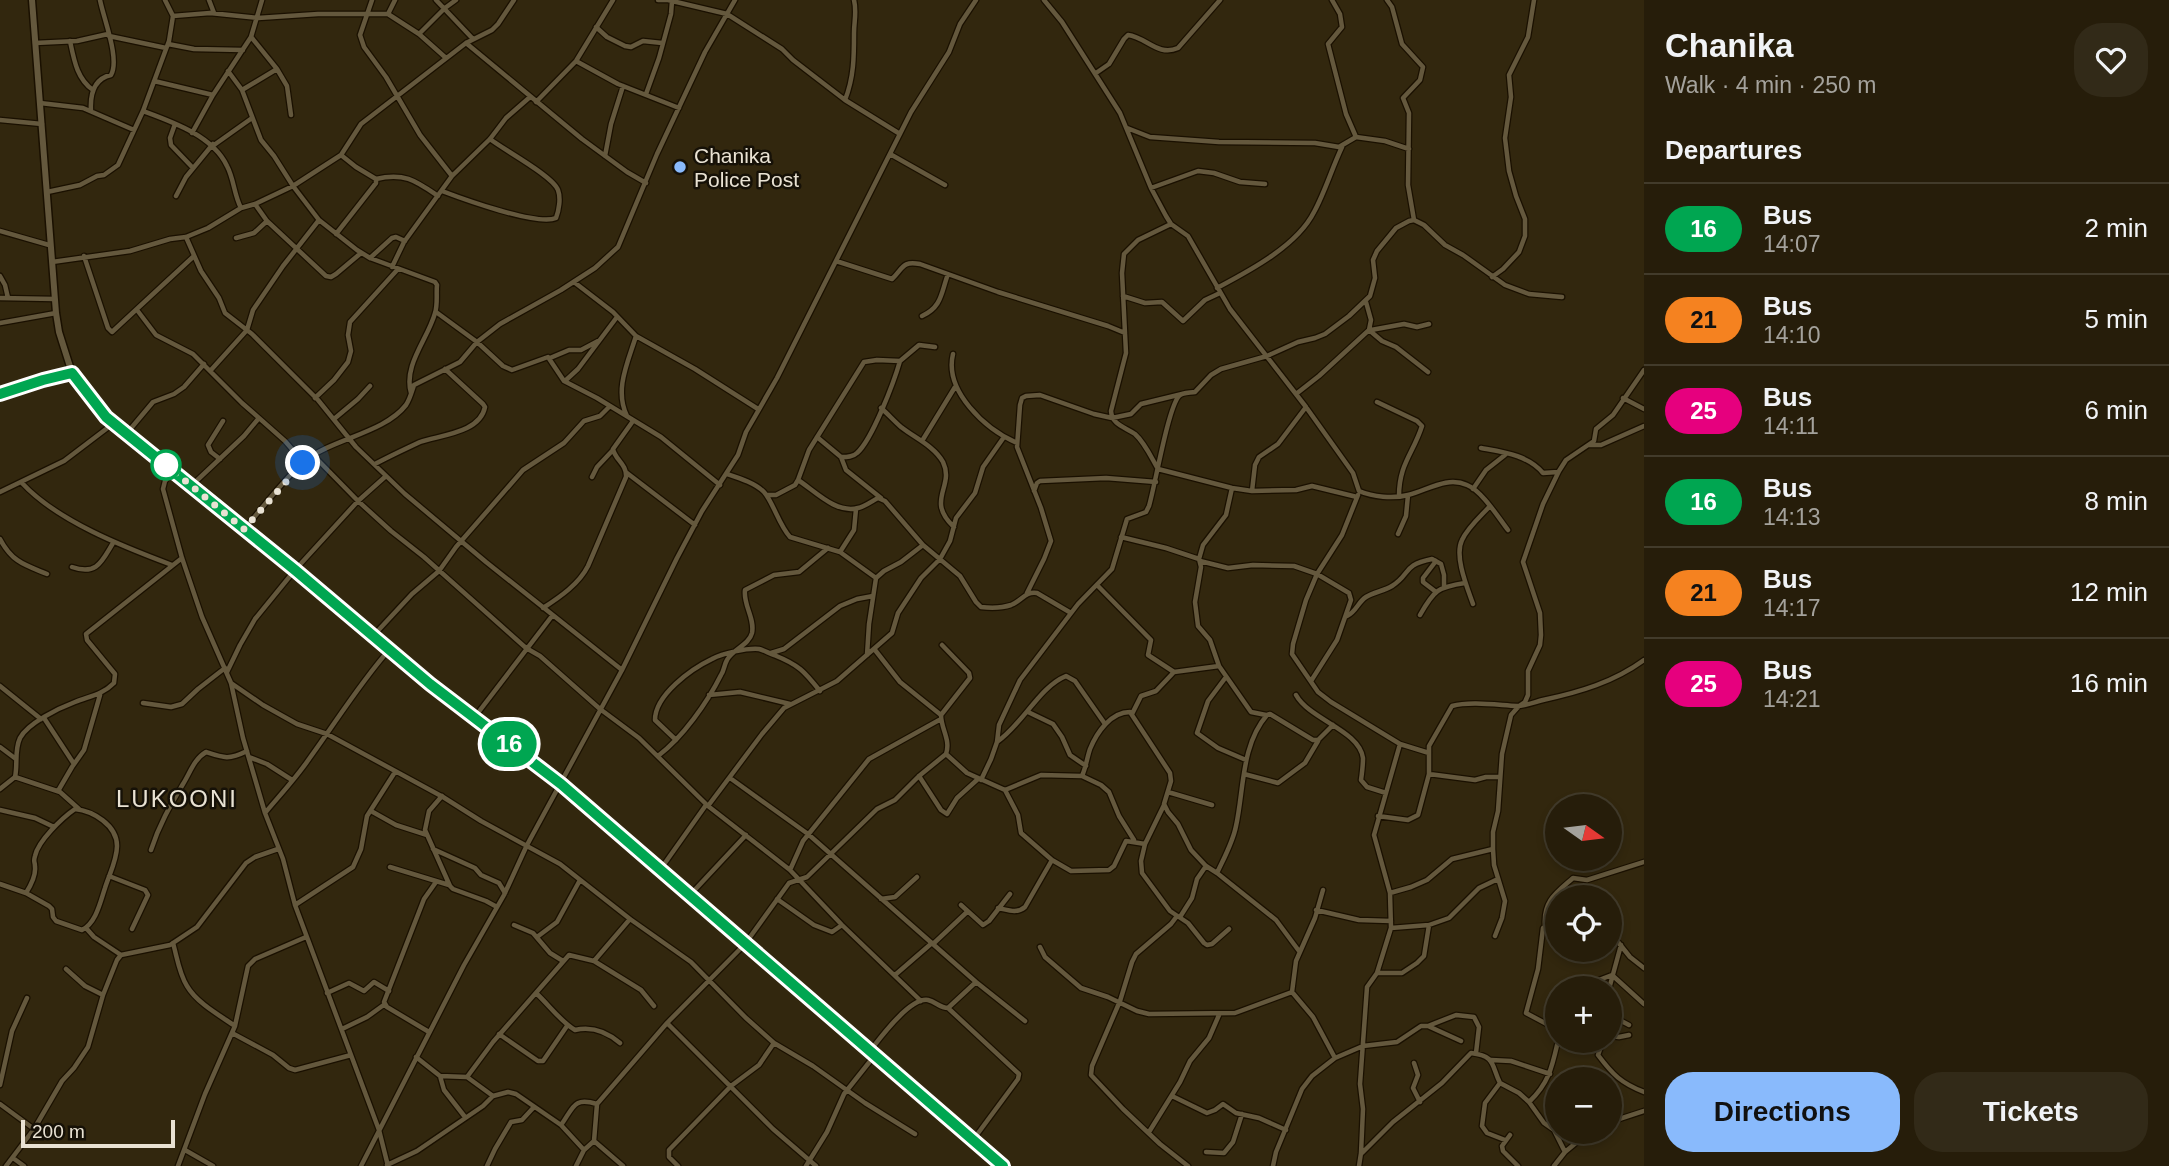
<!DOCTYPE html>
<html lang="en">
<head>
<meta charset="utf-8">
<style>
  body { margin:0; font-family:Arial,sans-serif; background:#322a18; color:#f1f3f6; height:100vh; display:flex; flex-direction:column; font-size:26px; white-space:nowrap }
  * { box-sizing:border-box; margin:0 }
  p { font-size:23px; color:#a4a29c }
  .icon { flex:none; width:38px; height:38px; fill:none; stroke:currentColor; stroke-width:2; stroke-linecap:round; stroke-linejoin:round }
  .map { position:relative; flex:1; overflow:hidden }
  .sheet { display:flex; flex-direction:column; background:#261d0a; width:525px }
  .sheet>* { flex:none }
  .badge { padding:0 14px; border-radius:23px; font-size:24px; line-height:46px }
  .needle { width:46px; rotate:104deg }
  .fabs { position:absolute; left:1545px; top:794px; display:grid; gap:14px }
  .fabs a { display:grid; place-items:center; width:77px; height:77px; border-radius:50%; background:#261d0a; box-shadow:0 4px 10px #0003,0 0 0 2px #423b2b; font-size:35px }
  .scale { position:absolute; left:21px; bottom:18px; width:154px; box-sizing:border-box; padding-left:7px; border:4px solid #e9e2d3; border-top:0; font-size:19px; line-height:24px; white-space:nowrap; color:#e9e2d3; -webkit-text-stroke:5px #161107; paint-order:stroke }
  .you { position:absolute; width:35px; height:35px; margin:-18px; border:5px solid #fff; border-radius:50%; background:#1a73e8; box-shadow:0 0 0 10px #1a73e833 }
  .map>.badge { position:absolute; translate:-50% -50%; box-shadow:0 0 0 4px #fff }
  h2 { padding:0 21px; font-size:26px; line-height:63px }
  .round { display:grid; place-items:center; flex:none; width:74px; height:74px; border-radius:28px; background:#322a18 }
  .summary { display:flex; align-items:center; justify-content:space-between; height:119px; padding:0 21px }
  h1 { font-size:33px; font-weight:600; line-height:52px }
  .action { display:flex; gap:14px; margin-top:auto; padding:14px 21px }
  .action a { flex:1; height:80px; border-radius:28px; background:#89bafc; color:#111; font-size:28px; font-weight:600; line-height:80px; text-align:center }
  .action a+a { background:#322a18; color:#f1f3f6 }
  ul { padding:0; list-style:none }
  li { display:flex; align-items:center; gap:21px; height:91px; padding:0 21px; border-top:2px solid #423b2b }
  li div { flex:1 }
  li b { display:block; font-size:26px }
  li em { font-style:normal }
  li .badge { min-width:77px; font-weight:700; text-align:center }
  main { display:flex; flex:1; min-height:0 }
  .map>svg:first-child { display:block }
</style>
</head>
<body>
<main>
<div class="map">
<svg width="1644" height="1166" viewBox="0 0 1644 1166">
  <rect width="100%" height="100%" fill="#32270e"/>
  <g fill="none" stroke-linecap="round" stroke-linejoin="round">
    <defs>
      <path id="street" d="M209 0 214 13
        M372 0 360 35 364 47 386 77 420 135 452 176
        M436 0 473 39
        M658 0H668
        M668 0 727 14 782 49 793 60 845 100 900 134
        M1044 0 1062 22 1120 113 1151 188 1166 216 1171 224 1188 236 1230 309 1306 407 1353 473 1359 491C1373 497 1393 499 1408 495 1428 490 1447 476 1467 485 1482 491 1498 517 1508 530
        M1332 0 1340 14 1342 27 1328 44 1346 114 1356 137 1385 141 1409 149
        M1387 0 1392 7 1402 44 1423 67 1420 80 1403 98 1409 113 1408 185 1414 220
        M388 14 395 0
        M173 16 210 13 258 18 318 14H388L419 34 446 58
        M596 27 607 37 625 46 631 47 643 41 662 43
        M419 34 445 8 456 0
        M109 36 166 48
        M252 38 277 69 287 86 291 115
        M70 41C74 60 77 79 93 90
        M35 43 77 41 108 34
        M466 43 582 139 627 172 646 183
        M168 44 194 49 243 50
        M576 61 618 84 679 108
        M228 71 242 90 261 140 274 156 293 186 319 220 357 250 370 258 435 282 437 285C436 293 438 304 435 313 428 339 403 365 411 393
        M1096 73 1109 64 1124 39 1128 35C1146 37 1158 57 1178 48L1220 0
        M154 81 213 95
        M242 90 277 69
        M646 94 659 58 671 14 672 1
        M845 100C854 77 854 57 854 33 854 21 857 12 854 0
        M536 102 576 61 613 0
        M40 103 83 108 134 130
        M91 111C90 95 93 79 111 75 120 59 104 20 100 0
        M143 111C173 122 213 136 227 166 234 179 234 195 241 208
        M0 120 42 124
        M175 124 170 138 171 145 193 168
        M1127 128 1150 137 1219 142 1315 143 1339 147 1356 137
        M192 133 213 95 251 37 262 0
        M214 145 252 118
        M890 154 945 185
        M605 156 611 124 623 86
        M376 179C404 172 416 181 438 196
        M1151 188 1198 171 1214 173 1240 182 1265 184
        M442 191C463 199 537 226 556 218 559 210 561 198 558 190 553 176 504 150 490 139
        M47 192 80 185 97 176 104 175 118 165 143 111 169 41 173 16 165 0
        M176 196 186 177 213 144
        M255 204 267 221 326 276 331 277 336 274 361 253
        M1171 224 1138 240 1124 254 1122 273 1126 353 1111 411C1112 425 1125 427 1135 434 1145 443 1151 457 1158 469L1232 488 1252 491 1296 490 1312 486 1357 497
        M0 231 49 245
        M336 234 376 183V179L356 167 341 155
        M186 237 201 271 219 298 225 313 252 334 318 400 356 447 405 494 486 562 622 670
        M236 238 254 233 267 221
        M84 256 108 328 112 332 194 256
        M370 258 392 238 396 237 405 241
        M836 261 892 279C904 268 901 261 920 264L998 292 1108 326 1125 333
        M52 262 130 251 170 239 186 237 208 228 241 208 255 204 293 186 341 155 361 124 466 43 492 30 498 24 514 0
        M392 267 404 242 452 176 490 139 506 118 530 97
        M0 276 5 285 8 298
        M1492 277 1503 269 1519 252 1525 236V219L1516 196 1509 171 1505 138 1511 97 1509 75 1528 37 1534 0
        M574 282 613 312 636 336 695 369 758 409
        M1217 288C1249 271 1297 246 1314 212 1325 192 1332 168 1342 147
        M1123 296 1145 303 1162 302 1183 321 1205 300 1220 293
        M0 298 55 299
        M137 310 156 335 193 354 242 403 285 441 303 462
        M436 312 477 342 503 366 512 370 548 357 564 381 597 398 661 437 720 485
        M922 316C942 307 941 293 948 274
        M0 323 56 313
        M1369 330 1382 341 1396 347 1428 372
        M1371 330 1404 324 1417 327 1429 324
        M953 354C944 391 985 429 1017 443
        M550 358 569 350H581L598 341
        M211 370 247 330 253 310 283 266 319 220
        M565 381 578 369 617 317
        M1296 394 1319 376 1369 330 1371 320 1366 302
        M315 398 334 380 348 362 351 351 348 335 350 322 398 269
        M1623 398 1644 409
        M1377 402 1417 421 1422 426C1413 454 1399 464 1399 496
        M881 408C888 414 894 421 901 427 915 438 934 446 943 462 955 487 925 500 954 527
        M627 416C614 390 628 362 636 336
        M334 419 358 399 370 386
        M127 433 153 402 174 394 184 387 204 364
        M817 437 841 457C847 457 853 457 857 453 872 440 894 382 900 361
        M922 441 955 387
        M1589 445H1601L1644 426
        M1481 448C1503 452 1528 455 1543 473L1558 472
        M313 455 358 501 391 531 424 557 526 648 540 656 600 709 639 738 708 806 790 870 842 925 921 1001
        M841 457 846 470 881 498
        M220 459 211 452 208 445 223 421
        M375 464C390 456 405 449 420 442 440 435 480 433 485 407L483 404 445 369
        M174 471 165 481 163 489 182 558 202 617 231 683 243 738 265 813 283 859 295 905 379 1130 388 1166
        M627 473 695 525
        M727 474C739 478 755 483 764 492 773 502 779 525 790 537L840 552 876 578
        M592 477 597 467 613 450
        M798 480C815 491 836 514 858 508 864 507 872 501 878 498L885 501 923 545 960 576 976 602 981 607C990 608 1002 608 1011 605 1022 601 1025 591 1037 593L1071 613
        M22 483C57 521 124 547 172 565
        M191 486 244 436 259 418
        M1473 489 1486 470 1505 455
        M1034 491 1037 483 1040 481 1106 478 1156 482
        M1252 491 1255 465 1259 457 1278 444 1306 407
        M0 492 64 461 114 423
        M767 495H776L795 485 798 480 809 450 864 362 877 360 900 361 919 345 935 347
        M1358 495 1342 535 1317 574 1306 600 1293 644 1292 654 1318 692 1331 702 1400 744 1429 753
        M244 529C262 509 286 476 306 460 335 438 384 433 406 405 410 399 412 391 414 385L460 362 477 342 500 324 561 290 595 268 618 247 657 154 705 52 735 0
        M1398 534 1406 516 1408 495
        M1121 537 1166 548 1199 559 1201 567 1195 602 1198 626 1210 640 1219 666 1251 712 1266 715
        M0 539C12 562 25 565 47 574
        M840 552 854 530 856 509
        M1199 559 1203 545 1226 515 1232 488
        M1200 561 1228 568 1253 565 1294 566 1317 574 1349 593 1351 600 1337 640 1311 681
        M1436 561 1423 578V582L1436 592
        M72 567C97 576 102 561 113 543
        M1097 585 1151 640 1148 655 1174 672
        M1027 593 1044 559 1051 541 1041 508 1017 447 1020 405 1022 398 1026 396 1040 395 1094 414 1112 418 1131 414 1141 404 1182 394
        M1473 604C1467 587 1454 556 1462 540 1468 527 1481 516 1490 506
        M543 608C560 597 579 584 588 566L626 477C627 464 615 460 613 449L633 421
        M1420 615C1434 590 1438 587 1465 583
        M1347 616C1356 612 1358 602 1366 597 1374 592 1384 591 1392 586 1411 574 1402 565 1432 559L1441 564 1444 575V586
        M373 636 412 594 439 571 456 547 523 470 564 443 584 421 600 416 610 406
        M875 650 900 682 941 715
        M771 653 784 649 840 606 857 599 873 596
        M867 655 869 624 876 578 884 571 901 562 923 545
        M227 672 240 645 255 619 295 570 358 501 386 476
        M1226 677 1208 701 1197 733 1218 748 1246 760
        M231 683 263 705 297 724 327 734 443 797 481 821 560 864 630 919 691 962 746 1018 774 1043 813 1066 865 1103 915 1134
        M0 686 41 719
        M709 695 740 692 790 704
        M1296 695C1310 720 1359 730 1363 758 1363 765 1362 773 1361 780L1367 787 1386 793
        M143 703 171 707 182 704 198 689 225 668
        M1028 712 1053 724 1062 737 1070 755 1086 766
        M1132 714 1141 696 1156 691 1174 672 1219 666
        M44 718 74 764
        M474 718 552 616
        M676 740 655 720C655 695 691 669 712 659 723 653 747 648 759 649 764 650 770 654 774 655 799 665 804 671 820 691
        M997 742C1023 724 1039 687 1066 676L1075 681 1105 724
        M0 747 16 759
        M946 754 967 773 1005 790 1018 815 1021 833 1052 860 1071 871 1109 870 1114 866 1126 841 1145 844
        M658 756C683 737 707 703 721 675 724 671 724 665 727 660 733 649 749 645 752 633 755 618 743 605 745 590L774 575 799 572 828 548
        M249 757 267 764 292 780
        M1244 774 1278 783 1305 763 1318 741
        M1429 774 1475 780 1486 777H1499
        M919 776 941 810 947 814 957 798 978 779
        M1082 776 1101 785 1109 792 1119 816 1134 840
        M15 777 60 792 79 809
        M730 778 808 834 976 982 1025 1021
        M981 780 991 759 997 742 999 725 1020 680 1078 604 1112 569 1127 519 1146 512 1149 506C1155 486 1168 408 1179 396 1183 392 1189 393 1195 392L1211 375 1221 369 1267 356 1298 342 1315 338 1325 334 1349 316 1370 296 1375 278 1373 260 1377 251 1396 228 1409 221 1414 220 1424 225 1445 245 1463 255 1505 285 1529 294 1562 297
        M0 789 15 777C18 764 14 751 20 738 28 723 59 708 75 702 90 696 102 695 114 683L115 674 87 640 86 634 182 558
        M1005 790 1041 775 1082 776C1086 767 1087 758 1090 749 1097 732 1111 712 1130 712L1170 773 1171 781 1164 804 1168 812 1178 824 1191 850 1206 866 1217 873
        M58 791 72 767 84 750 100 695
        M1168 792 1212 805
        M442 796 429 811 425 830 450 886 453 889 486 901 497 907
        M1164 805 1145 844 1141 861 1142 873 1170 911 1188 923 1204 943 1207 945 1212 944 1229 929
        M708 806 762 734 784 708 837 681 892 633 898 613 921 578 940 559 950 541 956 518 975 493 983 467 1004 437
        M0 810 35 818 54 827
        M371 811 396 825 427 835
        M265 813C280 795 296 778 309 759 336 722 359 684 389 650
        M1378 816 1408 820 1418 815 1429 774V746L1452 706C1470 701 1497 705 1517 706 1525 706 1535 702 1543 700 1580 692 1614 682 1644 660
        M433 849 475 868 481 875 499 883 505 893
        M151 850C159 825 170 806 183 784 190 773 194 759 206 752 224 758 229 760 247 751
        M390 867 449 885
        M660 870 706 805
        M790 870 803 841 869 759 941 719
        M109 876 145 890 148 895 132 929
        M0 884 26 893 49 906 52 909 53 917 56 921 82 930C96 923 100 903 105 888 109 875 117 860 117 846 117 825 93 811 75 809 62 818 38 841 35 856 33 863 35 860 35 867 36 876 31 885 26 893
        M1323 890 1315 918 1296 961 1292 992 1313 1017 1335 1058
        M1390 893 1411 887 1427 880 1452 859 1493 849
        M690 895 746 835
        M777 899 814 925 832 932 842 925
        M881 899 895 897 917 877
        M295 905 353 867 361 849 367 816 395 772
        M961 905 983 925 989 921 1010 894
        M998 908C1008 910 1017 914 1025 907L1052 860
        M1316 910 1359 920 1391 921
        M1177 916 1171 924 1136 954 1132 962 1120 1001 1092 1066 1091 1075 1123 1109 1160 1144 1188 1166
        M1180 917 1192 898 1197 879 1206 866
        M514 925 533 933 550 953 563 961
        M1545 926C1543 901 1556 893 1573 878L1587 880 1644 862
        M86 928 94 937 121 955
        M1391 928 1429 925 1449 918 1479 888 1498 879
        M1558 928 1550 926 1543 928 1538 969 1526 1013 1558 1030
        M1495 936 1502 918 1505 901 1494 865 1493 849V832L1498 811 1502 754 1511 715 1519 706 1525 702 1528 695V671L1540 645 1541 635 1540 613 1523 562 1543 504 1559 471 1566 460 1594 441 1596 429 1613 415 1644 370
        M537 937 557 922 580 880
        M1610 941 1618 942 1630 957 1644 968
        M173 943C177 957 179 973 187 986 197 1003 219 1015 235 1026
        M933 944 967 912
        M1040 947 1045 957 1081 988 1108 997 1137 1011 1149 1014 1235 1013 1292 992
        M1299 951 1276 920 1217 873C1224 858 1233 842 1236 826 1244 790 1241 745 1267 715L1270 714 1313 740H1318L1333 725
        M594 961 630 919
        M66 969 85 986 103 995
        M1377 973H1402L1417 963 1424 956 1429 925
        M895 975 932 943
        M1574 983 1586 985 1612 975 1644 1004
        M1609 989 1621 945
        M327 993 349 983 364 991 374 982 389 991
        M536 993C549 1005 561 1022 575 1030 592 1026 607 1032 620 1043
        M948 1008 1019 1074 1018 1079 973 1140
        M1610 1015 1629 1025
        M667 1023 773 1129 816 1166
        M1428 1026 1456 1015 1474 1017 1479 1027 1476 1053
        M342 1029 367 1017 385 1004
        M429 1032 387 1007 384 1002 424 899 436 882
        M232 1033 273 1055 289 1068 295 1070 351 1055
        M499 1034 538 1061H543L567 1026
        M1610 1036 1619 1037 1629 1035
        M1603 1041 1598 1055C1613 1075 1621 1083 1644 1092
        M870 1051C880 1038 910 997 928 1000 936 1002 940 1008 948 1008L976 982
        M416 1057 440 1076 467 1077 493 1042 569 955 594 961 641 990 654 1006
        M1491 1060 1511 1061 1550 1074
        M1414 1063 1418 1075 1413 1088 1420 1102
        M440 1076 444 1090 465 1117
        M467 1077 493 1096
        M1500 1083 1485 1103 1482 1126 1487 1133 1505 1140
        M0 1085 12 1031 27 998
        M1172 1096 1207 1113 1215 1110 1223 1104 1236 1113 1259 1118 1286 1130
        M1529 1102C1549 1083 1552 1067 1558 1041
        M0 1104 34 1129
        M1610 1122 1644 1111
        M561 1125C574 1107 573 1097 597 1104
        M1149 1132 1180 1082 1190 1061 1209 1038 1219 1015
        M1510 1135 1502 1146 1503 1151 1518 1166
        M185 1150 213 1166
        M1206 1152 1224 1153 1233 1142 1242 1114
        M1362 1153 1393 1122 1442 1083 1471 1053C1496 1056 1491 1065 1500 1083L1519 1093 1529 1102 1544 1123 1554 1130 1565 1152
        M13 1158 24 1166
        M387 1165 417 1151 483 1106 493 1096 508 1092 516 1094 561 1125 584 1150
        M6 1166 34 1129 62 1081 74 1068 88 1047 103 995 117 960 121 955 170 945 197 927 246 863 255 857 278 849
        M178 1166 205 1094 235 1026 248 966 255 959 306 937
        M361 1166 464 965 504 895 527 845 622 670 677 558 702 511 738 455 746 432 777 378 911 112 949 52 960 24 976 0
        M487 1166 495 1149 511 1122 522 1120 534 1107
        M576 1166 584 1150 594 1141
        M623 1166 594 1141 597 1104 667 1023 745 944 789 883 807 877 877 809 895 800 919 776 946 754C951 740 941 729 941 715L970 678 969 673 942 645
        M678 1166 669 1157V1150L731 1086 759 1065 774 1043
        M806 1166 827 1132 844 1094 875 1055
        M1273 1166 1276 1152 1302 1089 1312 1076 1335 1058 1363 1046 1397 1042 1421 1026H1428L1461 1041
        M1359 1166 1361 1153 1363 1109 1360 1084 1367 987 1377 973 1391 928 1390 893 1374 835 1400 744
        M1554 1166 1565 1152 1589 1132"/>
      <path id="secondary" d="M32 0 56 313 59 332 72 373"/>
      <path id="primary" d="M0 394 43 380 72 373 106 417 295 570 430 684 561 784 1003 1166"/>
    </defs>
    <!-- street casing -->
    <use href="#street" stroke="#1a1000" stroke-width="7"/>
    <!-- secondary casing -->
    <use href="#secondary" stroke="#1a1000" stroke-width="9"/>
    <!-- primary casing -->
    <use href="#primary" stroke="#1a1000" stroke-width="9"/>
    <!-- street -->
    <use href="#street" stroke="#64583d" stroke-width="4.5"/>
    <!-- secondary -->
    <use href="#secondary" stroke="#64583d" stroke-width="6"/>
    <!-- primary -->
    <use href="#primary" stroke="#a75e4a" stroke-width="6"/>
  </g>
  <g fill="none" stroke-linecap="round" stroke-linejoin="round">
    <defs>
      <path id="line" d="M0 394 43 380 72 373 106 417 295 570 430 684 561 784 1003 1166"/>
    </defs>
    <!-- line casing -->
    <use href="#line" stroke="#fff" stroke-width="16"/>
    <!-- line -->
    <use href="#line" stroke="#00a651" stroke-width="10"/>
    <!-- walk -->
    <path stroke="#e9e2d3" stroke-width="7" stroke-dasharray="0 12.6" d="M166 465 244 529 303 463"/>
  </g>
  <!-- markers -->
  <circle fill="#89bafc" stroke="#161107" stroke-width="2.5" cx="680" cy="167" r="7"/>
  <circle fill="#fff" stroke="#00a651" stroke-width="3.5" cx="166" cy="465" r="14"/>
  <g text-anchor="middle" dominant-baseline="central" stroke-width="5" stroke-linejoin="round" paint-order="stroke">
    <!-- poi labels -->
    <g font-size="21" fill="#e9e2d3" stroke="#161107" text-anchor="start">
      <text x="694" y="155">Chanika<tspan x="694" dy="24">Police Post</tspan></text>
    </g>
    <!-- quarter labels -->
    <g font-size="24" letter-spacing="2" fill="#e9e2d3" stroke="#161107">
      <text x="177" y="798">LUKOONI</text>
    </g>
  </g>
</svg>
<div class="fabs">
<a><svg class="needle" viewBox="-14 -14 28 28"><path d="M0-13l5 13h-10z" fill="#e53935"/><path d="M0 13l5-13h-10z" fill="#a4a29c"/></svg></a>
<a><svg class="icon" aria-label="locate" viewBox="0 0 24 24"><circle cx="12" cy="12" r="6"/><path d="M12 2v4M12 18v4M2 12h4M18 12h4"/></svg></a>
<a>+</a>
<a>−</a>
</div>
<div class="scale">200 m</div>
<div class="you" style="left:303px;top:463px"></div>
<b class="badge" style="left:509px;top:744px;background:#00a651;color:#fff">16</b>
</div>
<section class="sheet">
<div class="summary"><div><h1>Chanika</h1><p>Walk · 4 min · 250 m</p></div><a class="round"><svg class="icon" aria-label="heart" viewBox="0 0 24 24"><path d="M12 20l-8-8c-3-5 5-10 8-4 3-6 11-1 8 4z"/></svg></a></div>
<h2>Departures</h2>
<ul>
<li><span class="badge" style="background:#00a651;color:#fff">16</span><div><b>Bus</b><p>14:07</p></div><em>2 min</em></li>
<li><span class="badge" style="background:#f58220;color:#111">21</span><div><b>Bus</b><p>14:10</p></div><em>5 min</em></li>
<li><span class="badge" style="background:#e6007e;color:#fff">25</span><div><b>Bus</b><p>14:11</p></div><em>6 min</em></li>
<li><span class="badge" style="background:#00a651;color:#fff">16</span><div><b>Bus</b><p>14:13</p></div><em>8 min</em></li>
<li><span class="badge" style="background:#f58220;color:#111">21</span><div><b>Bus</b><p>14:17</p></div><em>12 min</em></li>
<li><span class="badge" style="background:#e6007e;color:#fff">25</span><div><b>Bus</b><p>14:21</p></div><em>16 min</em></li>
</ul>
<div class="action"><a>Directions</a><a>Tickets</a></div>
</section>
</main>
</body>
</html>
